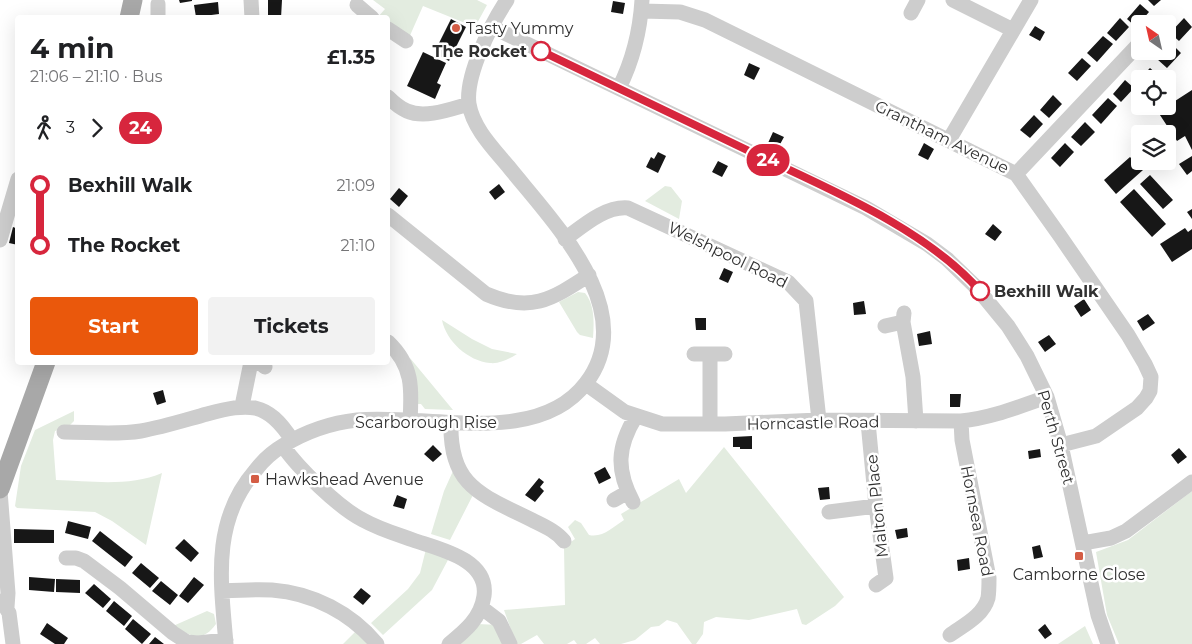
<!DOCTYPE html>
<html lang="en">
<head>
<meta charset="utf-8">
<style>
  body { margin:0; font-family:Montserrat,sans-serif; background:#f2f2f2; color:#202124; height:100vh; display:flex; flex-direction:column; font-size:19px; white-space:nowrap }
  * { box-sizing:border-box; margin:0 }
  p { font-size:16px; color:#757577 }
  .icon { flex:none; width:28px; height:28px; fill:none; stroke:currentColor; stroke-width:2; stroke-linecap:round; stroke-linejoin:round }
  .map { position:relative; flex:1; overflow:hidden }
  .side { position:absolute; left:15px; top:15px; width:375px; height:350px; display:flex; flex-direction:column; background:#fff; border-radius:5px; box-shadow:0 5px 20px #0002 }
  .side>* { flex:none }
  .badge { padding:0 10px; border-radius:16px; font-size:18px; line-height:32px }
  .needle { width:32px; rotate:326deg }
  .fabs { position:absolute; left:1131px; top:15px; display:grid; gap:10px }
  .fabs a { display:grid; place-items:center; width:45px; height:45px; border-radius:5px; background:#fff; box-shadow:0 5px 20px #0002; font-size:25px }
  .map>.badge { position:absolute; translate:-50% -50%; box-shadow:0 0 0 2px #fff }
  .legs { display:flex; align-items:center; gap:8px; height:55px; padding:0 15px; font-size:16px }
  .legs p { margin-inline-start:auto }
  .summary { display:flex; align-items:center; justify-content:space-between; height:85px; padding:0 15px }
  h1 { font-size:28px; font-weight:700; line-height:38px }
  .button { display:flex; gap:10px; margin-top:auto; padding:10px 15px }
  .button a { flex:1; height:58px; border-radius:5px; background:#ea580c; color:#fff; font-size:20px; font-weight:700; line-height:58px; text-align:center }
  .button a+a { background:#f2f2f2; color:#202124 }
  ul { padding:0 15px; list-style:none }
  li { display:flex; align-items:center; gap:18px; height:60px; font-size:19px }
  li i { display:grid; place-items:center; width:8px; height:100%; margin:0 6px; background:currentColor }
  li i::after { content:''; width:12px; height:12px; margin:-6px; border:4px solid; border-radius:50%; background:#fff }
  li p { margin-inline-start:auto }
  li:first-child i { background:linear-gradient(#0000 50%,currentColor 0) }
  li:last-child i { background:linear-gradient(currentColor 50%,#0000 0) }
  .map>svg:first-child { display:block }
</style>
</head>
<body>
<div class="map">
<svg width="1192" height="644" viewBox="0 0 1192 644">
  <rect width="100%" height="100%" fill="#fff"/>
  <!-- green -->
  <path fill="#e3ece0" d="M373 0H477L487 5 475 27 423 6 408 40 388 25V18L378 17 385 9Z
    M665 186 671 187 682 201 679 219 645 201Z
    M578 292 585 293C595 305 594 323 593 338L580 335 577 332 559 302Z
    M442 320 472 339 492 349 517 354C509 359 500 364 490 363 468 361 446 341 442 320Z
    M410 358 453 410 425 409 421 404H418Z
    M74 411V421L68 427 55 431 53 440 56 480C90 481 130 487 162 473L146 545 112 521 95 512 17 508 15 506 21 466 35 430Z
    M724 447 844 597 835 606 806 625 802 624 797 609 749 620 716 617 704 622 703 634 696 644H692L677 623 667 620 659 626 651 627 635 640 621 644H600L595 638 586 644H577L574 640 567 644H544L537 635 521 644H516L504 610 565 605 564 547 575 539 568 527 575 520 581 523 589 535C603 538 613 527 624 520L621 514 679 479 686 493Z
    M453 471 474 493 450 540 431 534 444 491Z
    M1192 491V644H1119L1107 615 1096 552 1128 540Z
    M426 549 449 558 432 590 383 635 371 623 408 589 420 573Z
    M207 611 214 614 216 624C202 644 190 635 173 626Z
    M477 624 500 625 506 644H456Z
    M1085 626 1093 644H1058Z
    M356 631 368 644H343Z"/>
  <!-- building -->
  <path fill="#171717" d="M179 0H192V1L180 3Z
    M268 0H282L281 18H268Z
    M1148 0H1161L1154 6Z
    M613 1 625 3 623 14 611 12Z
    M218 2 219 14 196 17 194 5Z
    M1140 4 1149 12 1136 27 1127 19Z
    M1120 18 1129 27 1116 41 1107 33Z
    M1184 18 1192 27 1179 41 1170 33Z
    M451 19 466 27 449 61 434 53Z
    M1035 26 1045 32 1040 41 1029 35Z
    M1103 36 1113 44 1097 62 1087 53Z
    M1172 44 1181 53 1167 68 1157 59 1164 51H1168V48Z
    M423 52 446 63 437 83 441 85 435 99 407 86Z
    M1082 58 1091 66 1077 81 1068 73Z
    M749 63 760 68 754 80 744 75Z
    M1150 68 1159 76 1156 79H1140V86L1136 82Z
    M1125 80 1134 88 1121 102 1113 94Z
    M1192 90V150L1185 136 1177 141 1158 112Z
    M1053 95 1062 104 1049 118 1040 110Z
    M1108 98 1117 106 1101 124 1092 115Z
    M1034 115 1043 124 1030 138 1020 130Z
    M1085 122 1095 132 1081 146 1071 137Z
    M773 132 784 137 778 148 768 143Z
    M924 143 934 149 928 160 918 155Z
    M1065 143 1074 152 1060 167 1051 158Z
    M658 152 666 156 658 173 646 167 651 157 654 159Z
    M1192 156V171L1187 175 1179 164Z
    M1130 157 1143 170 1116 194 1104 180Z
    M718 161 728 166 722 177 712 172Z
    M1150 175 1173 200 1163 209 1140 184Z
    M499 184 505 192 495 200 489 192Z
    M399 188 408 196 399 207 390 199Z
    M1134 189 1166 224 1152 237 1120 202Z
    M1192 209V219L1187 212Z
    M993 224 1002 232 995 241 985 234Z
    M13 227 18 229V245L9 243Z
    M1185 228 1188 232 1192 229V249L1172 262 1160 244Z
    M724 268 733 272 728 283 719 279Z
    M1084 299 1091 310 1081 317 1074 306Z
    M864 301 866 314 854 315 853 303Z
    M1148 314 1155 323 1143 331 1137 321Z
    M695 318H706V330H696Z
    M930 331 932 344 919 346 917 334Z
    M1049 335 1056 344 1045 352 1038 342Z
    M163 390 166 402 157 405 153 393Z
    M950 394H961L960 407H950Z
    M752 436V449H740V447H733V437Z
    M433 445 442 454 433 462 424 454Z
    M1179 448 1187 457 1178 464 1171 455Z
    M1040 449 1041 457 1029 459 1028 451Z
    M605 467 611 478 599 484 594 473Z
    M539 478 544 482 540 487 544 491 535 502 525 495Z
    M829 487 830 499 820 500 818 488Z
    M397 495 407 499 404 509 393 506Z
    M68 521 91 527 88 539 65 533Z
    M907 528 908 537 897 539 895 530Z
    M14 529 54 530V543H14Z
    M100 531 133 557 125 567 92 541Z
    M184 539 199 553 191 562 175 548Z
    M1040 545 1043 557 1034 559 1032 547Z
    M969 558 970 569 958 571 957 560Z
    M141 563 159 578 150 588 132 573Z
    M29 577 55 579 54 592 29 590Z
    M194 577 204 585 188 603 179 596Z
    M56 579 80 580V593L56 592Z
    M161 581 178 595 170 605 152 591Z
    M94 584 111 599 103 608 85 593Z
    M361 588 371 596 363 605 353 597Z
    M114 601 132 616 124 626 106 611Z
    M133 619 151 634 142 644 125 629Z
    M47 623 68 638 64 644H55L40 634Z
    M1045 624 1052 634 1045 639 1038 630Z
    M155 637 164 644H149Z"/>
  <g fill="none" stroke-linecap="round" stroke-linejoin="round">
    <!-- minor -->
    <path stroke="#cdcdcd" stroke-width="15" d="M251 0 252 18
      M953 0 1013 30
      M357 5 372 18
      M642 11 680 12 705 20 1016 174 1060 236 1128 335 1145 364 1151 377 1150 391 1146 398 1137 408 1096 436 1061 445
      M911 13 918 0
      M158 18V4
      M492 27 866 208 927 244 947 259 976 287 1008 326 1027 356 1047 397 1061 445 1098 615 1108 644
      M388 29 406 41
      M619 88C633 60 640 32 642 0
      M388 97C393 102 400 108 407 111 425 119 451 109 469 104
      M949 140 1031 0
      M1016 174 1137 46
      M388 215 486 294C530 313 551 300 589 275
      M565 239C583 226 605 206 628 208L788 282 806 301 819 420
      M0 240 18 179
      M904 313 903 322 913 377 916 421
      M885 326 903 322
      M388 342C413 366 412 388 410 421
      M694 354H725
      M259 362 265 367
      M586 384 625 412 662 424H725L819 420 961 421C991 418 1018 407 1047 397
      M242 406 251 362
      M451 422C449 487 482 495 532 520 544 526 556 531 564 541
      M868 422 876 506 886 578 876 585
      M710 424V354
      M64 432C90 432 116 435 141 431 163 427 185 420 207 414 249 403 267 401 292 440
      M283 446C298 468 339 508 363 520 379 529 396 534 413 540 439 549 489 559 484 596 481 618 465 631 449 644
      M0 491 8 593 7 607
      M614 500 628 492
      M633 502C616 470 617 447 636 416
      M829 512 876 506
      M1083 543 1111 538 1126 531 1192 482
      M66 558H76L84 561 120 588 173 633 187 642 198 643 226 640
      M222 591C239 590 256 589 272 590 313 593 351 613 377 644
      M2 601 9 613 13 644
      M482 608 499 621 510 644
      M950 635C964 625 983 616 988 598 989 592 989 584 989 578L962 440 961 421
      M226 644C221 583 211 522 255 471 263 460 272 452 284 445 307 431 330 423 357 420 426 413 537 448 586 383 642 310 551 220 508 166 493 148 473 128 469 104 465 76 491 24 507 0"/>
    <!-- major -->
    <path stroke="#a8a8a8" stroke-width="19" d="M129 18 133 0
      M0 489 46 362"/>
  </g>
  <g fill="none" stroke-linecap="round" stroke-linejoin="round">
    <defs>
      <path id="line-1" d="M541 51C611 84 680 118 749 151 826 188 924 227 980 291"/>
    </defs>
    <!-- line-1 casing -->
    <use href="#line-1" stroke="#fff" stroke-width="11"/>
    <!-- line-1 -->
    <use href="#line-1" stroke="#d7263d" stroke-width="8"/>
  </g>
  <!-- markers -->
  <g fill="#d45d45" stroke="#fff" stroke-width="2">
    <circle cx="456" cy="28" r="5"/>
    <rect x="250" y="474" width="10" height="10" rx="2.5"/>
    <rect x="1074" y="551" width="10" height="10" rx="2.5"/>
  </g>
  <g fill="#fff" stroke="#d7263d" stroke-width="2.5">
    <circle cx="541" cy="51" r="9"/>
    <circle cx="980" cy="291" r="9"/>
  </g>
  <g text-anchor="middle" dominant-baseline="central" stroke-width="5" stroke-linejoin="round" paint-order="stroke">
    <!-- poi labels -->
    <g font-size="16" fill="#303030" stroke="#fff" text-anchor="start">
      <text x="466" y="28">Tasty Yummy</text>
      <text x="265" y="479">Hawkshead Avenue</text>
      <text x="1079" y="574" text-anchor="middle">Camborne Close</text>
    </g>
    <!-- stop labels -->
    <g font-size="16" font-weight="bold" fill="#303030" stroke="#fff" text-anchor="end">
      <text x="527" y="51">The Rocket</text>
      <text x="994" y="291" text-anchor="start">Bexhill Walk</text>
    </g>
    <!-- street labels -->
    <g font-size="16" fill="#303030" stroke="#fff">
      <text transform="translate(942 137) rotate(26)">Grantham Avenue</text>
      <text transform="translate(728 255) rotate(26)">Welshpool Road</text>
      <text x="426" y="422">Scarborough Rise</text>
      <text transform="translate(813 423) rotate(-1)">Horncastle Road</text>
      <text transform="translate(1056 437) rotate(74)">Perth Street</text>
      <text transform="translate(877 506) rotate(-96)">Malton Place</text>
      <text transform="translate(977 521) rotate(79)">Hornsea Road</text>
    </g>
  </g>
</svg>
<div class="fabs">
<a><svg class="needle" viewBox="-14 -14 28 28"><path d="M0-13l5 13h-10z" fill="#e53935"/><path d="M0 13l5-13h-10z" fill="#757577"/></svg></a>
<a><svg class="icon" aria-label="locate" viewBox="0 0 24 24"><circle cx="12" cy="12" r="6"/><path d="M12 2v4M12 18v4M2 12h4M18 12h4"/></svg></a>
<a><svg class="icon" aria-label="layers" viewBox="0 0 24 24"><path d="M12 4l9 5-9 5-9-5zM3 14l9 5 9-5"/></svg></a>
</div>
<b class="badge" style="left:768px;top:160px;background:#d7263d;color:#fff">24</b>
<section class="side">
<div class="summary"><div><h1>4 min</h1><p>21:06 – 21:10 · Bus</p></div><b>£1.35</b></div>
<div class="legs"><svg class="icon" aria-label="walk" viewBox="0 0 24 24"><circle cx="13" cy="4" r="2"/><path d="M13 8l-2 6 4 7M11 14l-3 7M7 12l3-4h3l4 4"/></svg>3<svg class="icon" aria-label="forward" viewBox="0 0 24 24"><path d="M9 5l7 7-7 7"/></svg><b class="badge" style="background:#d7263d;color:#fff">24</b></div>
<ul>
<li><i style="color:#d7263d"></i><b>Bexhill Walk</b><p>21:09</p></li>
<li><i style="color:#d7263d"></i><b>The Rocket</b><p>21:10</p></li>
</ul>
<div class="button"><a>Start</a><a>Tickets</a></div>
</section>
</div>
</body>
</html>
